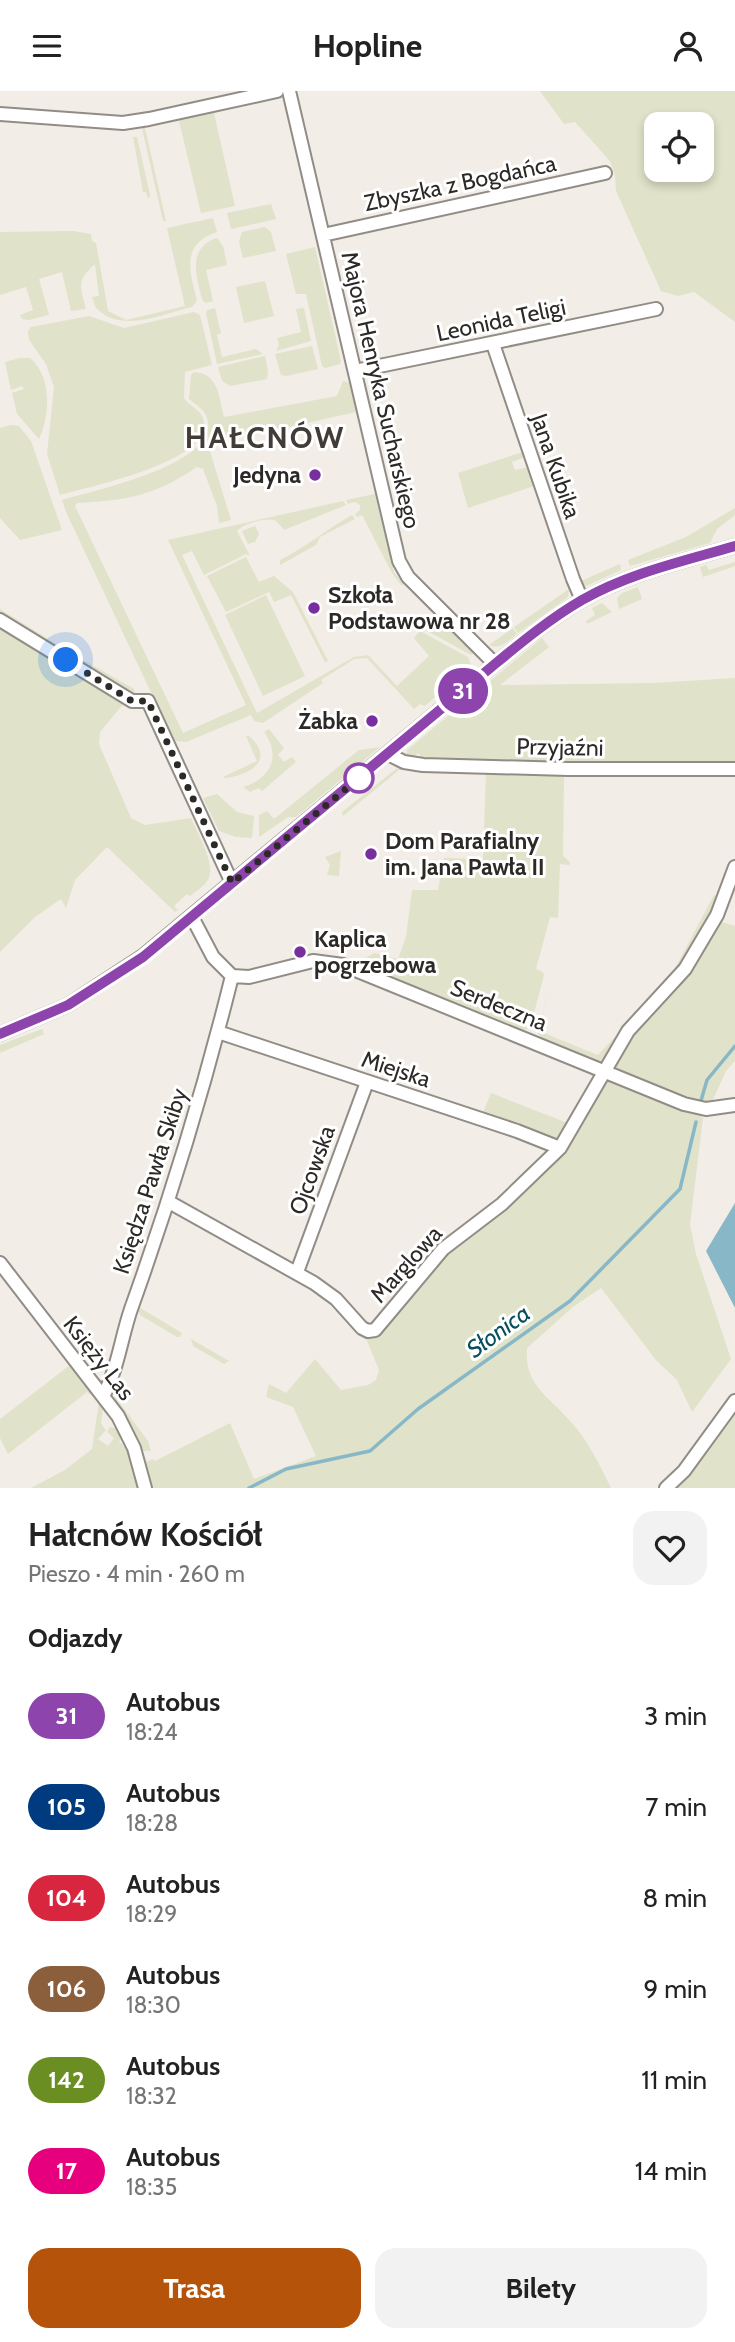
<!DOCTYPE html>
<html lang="pl">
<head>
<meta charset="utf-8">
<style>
  body { margin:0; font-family:Cabin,sans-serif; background:#f2f2f2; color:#222; height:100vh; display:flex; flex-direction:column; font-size:26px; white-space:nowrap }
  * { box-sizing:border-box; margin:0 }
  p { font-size:23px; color:#767676 }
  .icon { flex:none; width:38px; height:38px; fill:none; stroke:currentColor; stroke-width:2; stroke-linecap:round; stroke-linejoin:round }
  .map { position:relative; height:1397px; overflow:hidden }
  .panel { display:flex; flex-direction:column; background:#fff; flex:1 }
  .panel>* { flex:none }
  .badge { padding:0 14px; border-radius:23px; font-size:24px; line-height:46px }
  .fabs { position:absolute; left:644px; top:21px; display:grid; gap:14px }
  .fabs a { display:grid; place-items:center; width:70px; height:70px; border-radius:14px; background:#fff; box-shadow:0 4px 10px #0003; font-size:35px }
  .you { position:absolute; width:35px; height:35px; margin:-18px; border:5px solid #fff; border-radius:50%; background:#1a73e8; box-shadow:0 0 0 10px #1a73e833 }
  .map>.badge { position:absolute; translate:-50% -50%; box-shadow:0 0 0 4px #fff }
  h2 { padding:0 28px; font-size:26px; line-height:63px }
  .round { display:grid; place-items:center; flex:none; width:74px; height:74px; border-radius:21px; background:#f2f2f2 }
  .headline { display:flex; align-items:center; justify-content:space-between; height:119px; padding:0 28px }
  h1 { font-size:33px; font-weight:700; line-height:52px }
  .button { display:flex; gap:14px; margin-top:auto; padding:14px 28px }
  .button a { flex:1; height:80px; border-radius:21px; background:#b45309; color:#fff; font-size:28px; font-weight:700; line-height:80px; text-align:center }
  .button a+a { background:#f2f2f2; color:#222 }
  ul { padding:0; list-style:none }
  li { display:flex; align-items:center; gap:21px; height:91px; padding:0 28px }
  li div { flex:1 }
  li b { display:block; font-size:26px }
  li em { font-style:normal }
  li .badge { min-width:77px; font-weight:700; text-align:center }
  header { display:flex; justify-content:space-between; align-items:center; height:91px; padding:0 28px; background:#fff; font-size:32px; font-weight:700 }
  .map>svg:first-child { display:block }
</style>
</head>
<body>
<header><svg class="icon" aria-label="menu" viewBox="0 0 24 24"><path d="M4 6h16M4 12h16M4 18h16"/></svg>Hopline<svg class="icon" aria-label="person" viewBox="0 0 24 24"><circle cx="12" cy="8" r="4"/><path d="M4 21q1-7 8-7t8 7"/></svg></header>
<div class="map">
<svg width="735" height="1397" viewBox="0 0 735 1397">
  <rect width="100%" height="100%" fill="#f3ede7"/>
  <!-- green -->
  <path fill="#e0e2c9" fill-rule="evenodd" d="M540 0H735V231L694 201 678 205 661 200 616 100 615 85 610 70 575 31 564 33ZM656 33H702V79H656Z
    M222 17 224 19 214 22 235 115 201 122 179 30 165 32 166 30Z
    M150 33 151 35 145 37 166 130H163L142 37V35Z
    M133 46H137L150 104 148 108 146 101H143Z
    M271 113 276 128 231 138 227 122Z
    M213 127 217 141C180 153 190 181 197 210L192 216C162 223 121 243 96 217L92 206 99 205 95 173C76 190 80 195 86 218L71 220 62 181 39 188 49 224 29 229 22 228 20 224 33 219 26 196 0 204V141L73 140 91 143 92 150 96 152 108 220 126 229 185 215 167 137Z
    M265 136 271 141 276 160 243 167 239 151 242 141Z
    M217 147 223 155 227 174 206 179 213 210 205 212 202 208C196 184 187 157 217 147Z
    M315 156 341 270 340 273 325 277 322 275 306 203H296L286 163Z
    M265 190 274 225 244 232 236 196Z
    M215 217 221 242 217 244 222 266 256 258 263 263 217 273 206 222 207 219Z
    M304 217 311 250 276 260 279 254 277 247 301 241 296 218Z
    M194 221 200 224 212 274 185 281 184 307C190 317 203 318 204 332 209 371 89 396 60 404L47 363 54 296 46 273 29 249 28 240 31 236 89 225 124 237Z
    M312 255 318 278 286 285 281 284 275 263Z
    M265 265 268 281 267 288 230 295 222 290 218 276Z
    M20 267H30C52 285 50 325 39 348L17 323 12 302 24 298 22 295 11 299 5 271Z
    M194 281C219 282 219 307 224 326L337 305 343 290 350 292 356 321 208 354 231 429 219 432 217 415 203 378 197 376C154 405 128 409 77 412L75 415 183 642 246 614 168 449 343 410 346 414 284 439C283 437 277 431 276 430 266 425 243 433 237 440L250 465 246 463 204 484 192 460 182 464 257 622 354 566 368 564 397 595 429 565 414 547 420 540 468 566 471 574 425 615 420 613 414 618 367 567 354 568 321 589 323 592 263 632 254 630 251 624 186 651 176 650 172 646 66 421 62 409C92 400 222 373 207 327 204 318 196 314 189 308L191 284Z
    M10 334 19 335 31 350 62 439 20 449 0 427V337Z
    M523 361 525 366 512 371 515 379 528 376 534 395 468 417 458 382Z
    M375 403 394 481 404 494H401L392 482 362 424 357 426 355 423 360 419V414L355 411 348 413 346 409Z
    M735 417V424L717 438 710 452 630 475 628 469 686 446Z
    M352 424 355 428 320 446 316 454 280 474V469C306 456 327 438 352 424Z
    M255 435 259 443 255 451 248 453 242 440Z
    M246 466 259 491 274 485 293 501 328 570 325 571 291 504 274 511 269 501 226 521 207 485Z
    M735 471V475L703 486 700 476 706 474 709 479Z
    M620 473 621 479 586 495C580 492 577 489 578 483L581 490Z
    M638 496 642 508 619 518 617 507 622 502Z
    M569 498 568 506 518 542 514 536Z
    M266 504 305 585 263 605 225 524Z
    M602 512 612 521 587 533 586 530 595 524 592 517Z
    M0 518 69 561 65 564 0 524Z
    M436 524 474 561 471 564 422 537Z
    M0 535 124 612 100 641 99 653 131 727 145 734 191 727C197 741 218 777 207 790 203 796 196 800 190 805L187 803 174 815 178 819 175 821 107 756 75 789 66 817 61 808 35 826 0 861Z
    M513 537 517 543C508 550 500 559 489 554Z
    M542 547 549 556 500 594 654 592 735 587V673L622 674 425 670 418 662 412 667H406L407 659Z
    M73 563 134 598 136 604 135 605 73 568Z
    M269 638 284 657 278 664 284 671 292 666 296 671 262 700 259 697 250 701 243 696C270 688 282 666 264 641Z
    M246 645H249C276 669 250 684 225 687L223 686 257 670Z
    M380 656 296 726H288L259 746V724L267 720 274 728 359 659Z
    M404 677 405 679H399L343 725 342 721 396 678Z
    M486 681 564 684 563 765 570 771 569 774 560 773 558 827 550 826 536 878 543 881 544 884 530 937 520 941 363 875 364 868 374 862 398 868 406 846 412 799H438L444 767 483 768Z
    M217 703 237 721 254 725 252 747 236 746 219 740 203 707Z
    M341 760 339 785 327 784 330 774 325 766Z
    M714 804 720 807C707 833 691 867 670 887Z
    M719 830 735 835V970L726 980 710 1015H705L612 978 623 955Z
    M550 888 539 940 598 964 662 895 605 969 598 973 551 954 538 943Z
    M42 938 44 943 0 962V954Z
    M578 972 598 981 599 987 562 1050 558 1052 361 986V983L482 1024 491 1002 570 1033 596 986 576 977Z
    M605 987 696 1020 703 1027 690 1133 696 1163 731 1268 692 1321 677 1289 656 1269 601 1197 573 1216 527 1257C524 1295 549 1305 570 1330 588 1349 599 1373 611 1397H150L143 1372 153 1368 155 1370 230 1332 254 1388 316 1365 293 1316 266 1306 269 1293 286 1302 315 1268 341 1299 368 1294 376 1289 379 1279 365 1245H370L434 1172 482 1132 491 1130 500 1125 510 1108 560 1063Z
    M137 1215 182 1242 180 1246H177L140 1224Z
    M191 1248 229 1270 224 1273 193 1255Z
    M57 1255 85 1290 91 1302 90 1304 87 1301 8 1363 0 1347V1328L70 1274Z
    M114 1294H122L119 1311 148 1350 151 1360H140L115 1311Z
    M99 1311 103 1316 101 1333 106 1339 98 1348 108 1355 114 1347 107 1341 110 1336 119 1338 121 1347 119 1352H122L123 1355 130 1357 140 1397H31L65 1379 92 1358Z
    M735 1315V1397H674L707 1362Z"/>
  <!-- water -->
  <path fill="#88b8c7" d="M735 1112V1217L706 1160Z"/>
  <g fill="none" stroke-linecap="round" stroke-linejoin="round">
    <!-- stream -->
    <path stroke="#88b8c7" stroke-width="3.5" d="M700 1013 707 989 735 955
      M249 1397 286 1378 370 1360 418 1318 570 1210 680 1098 696 1031"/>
    <defs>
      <path id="minor" d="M289 0 399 470 408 486 495 573
        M0 23 123 32 149 28 277 0
        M323 144 605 82
        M493 253 573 488 582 509
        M355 280 656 218
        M0 529 132 610H148L232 792
        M388 663 404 671 423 674 568 678H735
        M192 826 213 866 232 885 249 886 313 870 343 874 684 1013 706 1018 735 1014
        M218 941 517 1040 560 1057
        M0 943 68 914 143 865 495 573C523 550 551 527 582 509 629 482 684 470 735 455
        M169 1111 314 1192 336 1208 362 1237 368 1240 375 1239 443 1158 502 1113 560 1057 628 940 685 878 717 824 735 776
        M0 1172 118 1325 134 1357 145 1397
        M297 1181 367 991
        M103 1305C118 1278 121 1247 131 1218 170 1109 204 998 232 885
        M666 1397 684 1380 735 1310"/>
    </defs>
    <!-- minor casing -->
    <use href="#minor" stroke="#928c87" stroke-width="16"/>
    <!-- minor -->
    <use href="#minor" stroke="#fff" stroke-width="12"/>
  </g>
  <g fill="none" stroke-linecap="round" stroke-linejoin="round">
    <defs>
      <path id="line" d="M0 943 68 914 143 866 495 573C523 550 551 527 582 509 629 482 684 470 735 455"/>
    </defs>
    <!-- line casing -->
    <use href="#line" stroke="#fff" stroke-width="16"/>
    <!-- line -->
    <use href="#line" stroke="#8e44ad" stroke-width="10"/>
    <!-- walk -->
    <path stroke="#2c2927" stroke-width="7" stroke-dasharray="0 12.6" d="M66 569 132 610H148L232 792 359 687"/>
  </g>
  <!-- markers -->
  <g fill="#792ea0" stroke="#fff" stroke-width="2.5">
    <circle cx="315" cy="384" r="7"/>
    <circle cx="314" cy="517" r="7"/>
    <circle cx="372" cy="630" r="7"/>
    <circle cx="371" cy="763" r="7"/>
    <circle cx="300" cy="861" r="7"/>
  </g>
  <circle fill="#fff" stroke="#8e44ad" stroke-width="3.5" cx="359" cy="687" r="14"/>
  <g text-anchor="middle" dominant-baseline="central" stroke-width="6" stroke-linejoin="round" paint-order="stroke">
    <!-- street labels -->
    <g font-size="23" fill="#2c2927" stroke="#fff">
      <text transform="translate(460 92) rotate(-12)">Zbyszka z Bogdańca</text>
      <text transform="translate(501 229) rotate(-12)">Leonida Teligi</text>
      <text transform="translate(381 299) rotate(77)">Majora Henryka Sucharskiego</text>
      <text transform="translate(556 375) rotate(71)">Jana Kubika</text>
      <text transform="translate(560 656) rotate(1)">Przyjaźni</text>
      <text transform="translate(499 914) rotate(22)">Serdeczna</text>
      <text transform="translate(396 978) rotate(18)">Miejska</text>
      <text transform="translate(312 1079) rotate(-70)">Ojcowska</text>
      <text transform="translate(150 1090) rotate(-72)">Księdza Pawła Skiby</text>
      <text transform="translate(406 1173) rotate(-48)">Marglowa</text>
      <text transform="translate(99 1267) rotate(52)">Księży Las</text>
    </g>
    <!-- poi labels -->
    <g font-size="23" font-weight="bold" fill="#2c2927" stroke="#fff" text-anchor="start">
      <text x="301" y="384" text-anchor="end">Jedyna</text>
      <text x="328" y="504">Szkoła<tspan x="328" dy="26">Podstawowa nr 28</tspan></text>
      <text x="358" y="630" text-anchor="end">Żabka</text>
      <text x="385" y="750">Dom Parafialny<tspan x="385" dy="26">im. Jana Pawła II</tspan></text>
      <text x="314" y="848">Kaplica<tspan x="314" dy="26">pogrzebowa</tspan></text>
    </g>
    <!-- water labels -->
    <g font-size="24" font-style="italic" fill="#074e5e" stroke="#fff">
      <text transform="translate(498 1240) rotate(-36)">Słonica</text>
    </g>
    <!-- district labels -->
    <g font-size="30" font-weight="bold" letter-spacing="2" fill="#413c38" stroke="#fff">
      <text x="265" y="346">HAŁCNÓW</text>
    </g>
  </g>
</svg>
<div class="fabs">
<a><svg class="icon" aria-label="locate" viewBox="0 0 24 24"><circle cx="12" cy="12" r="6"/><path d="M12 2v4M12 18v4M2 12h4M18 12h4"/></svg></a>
</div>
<div class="you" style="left:66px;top:569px"></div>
<b class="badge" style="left:463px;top:600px;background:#8e44ad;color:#fff">31</b>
</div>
<section class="panel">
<div class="headline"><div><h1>Hałcnów Kościół</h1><p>Pieszo · 4 min · 260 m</p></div><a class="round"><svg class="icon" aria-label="heart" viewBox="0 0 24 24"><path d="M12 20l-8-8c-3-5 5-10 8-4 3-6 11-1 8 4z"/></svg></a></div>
<h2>Odjazdy</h2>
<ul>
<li><span class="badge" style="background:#8e44ad;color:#fff">31</span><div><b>Autobus</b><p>18:24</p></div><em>3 min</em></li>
<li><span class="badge" style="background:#003b80;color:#fff">105</span><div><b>Autobus</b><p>18:28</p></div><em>7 min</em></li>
<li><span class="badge" style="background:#d7263d;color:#fff">104</span><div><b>Autobus</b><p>18:29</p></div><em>8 min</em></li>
<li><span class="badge" style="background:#8b5e3c;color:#fff">106</span><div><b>Autobus</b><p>18:30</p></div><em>9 min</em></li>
<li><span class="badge" style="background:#6b8e23;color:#fff">142</span><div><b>Autobus</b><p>18:32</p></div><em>11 min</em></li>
<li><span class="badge" style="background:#e6007e;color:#fff">17</span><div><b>Autobus</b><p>18:35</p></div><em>14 min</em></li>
</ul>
<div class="button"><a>Trasa</a><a>Bilety</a></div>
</section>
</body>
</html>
